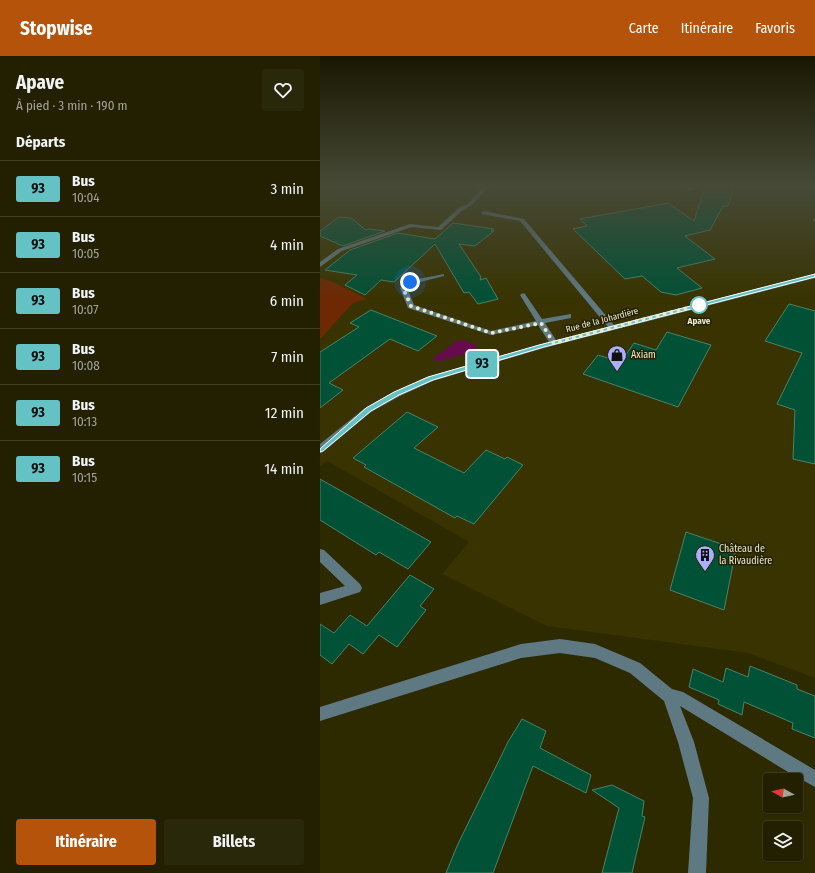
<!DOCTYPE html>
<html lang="fr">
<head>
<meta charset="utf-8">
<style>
  body { margin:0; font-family:"Fira Sans Condensed",sans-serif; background:#2a280a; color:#f1f3f6; height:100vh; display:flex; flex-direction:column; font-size:15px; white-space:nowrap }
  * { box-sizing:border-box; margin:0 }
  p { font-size:13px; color:#a2a399 }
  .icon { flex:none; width:22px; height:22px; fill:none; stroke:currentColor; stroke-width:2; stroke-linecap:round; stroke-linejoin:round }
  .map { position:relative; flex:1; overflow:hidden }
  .panel { display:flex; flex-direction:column; background:#222000; width:320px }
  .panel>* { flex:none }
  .badge { padding:0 8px; border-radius:3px; font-size:14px; line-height:26px }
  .needle { width:26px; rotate:278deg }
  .tools { position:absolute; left:443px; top:717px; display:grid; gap:8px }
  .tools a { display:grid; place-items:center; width:40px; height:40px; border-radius:4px; background:#222000; box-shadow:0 1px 3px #0004,0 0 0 1px #3f3e22; font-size:20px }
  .you { position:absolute; width:20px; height:20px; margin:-10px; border:3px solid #fff; border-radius:50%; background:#1a73e8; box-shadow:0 0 0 6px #1a73e833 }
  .map>.badge { position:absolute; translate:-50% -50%; box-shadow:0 0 0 2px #fff }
  h2 { padding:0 16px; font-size:15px; line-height:36px }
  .round { display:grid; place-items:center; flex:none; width:42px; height:42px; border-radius:4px; background:#2a280a }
  .headline { display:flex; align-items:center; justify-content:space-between; height:68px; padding:0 16px }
  h1 { font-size:19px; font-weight:700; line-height:30px }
  .button { display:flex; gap:8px; margin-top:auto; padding:8px 16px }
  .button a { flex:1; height:46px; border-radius:4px; background:#b45309; color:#fff; font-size:16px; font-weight:700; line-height:46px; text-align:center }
  .button a+a { background:#2a280a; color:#f1f3f6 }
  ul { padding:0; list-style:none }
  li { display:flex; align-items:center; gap:12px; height:56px; padding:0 16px; border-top:1px solid #3f3e22 }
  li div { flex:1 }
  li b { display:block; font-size:15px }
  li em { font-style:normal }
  li .badge { min-width:44px; font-weight:700; text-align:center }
  header { display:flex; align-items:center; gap:24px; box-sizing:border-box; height:56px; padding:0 20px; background:#b45309; color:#fff }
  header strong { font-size:19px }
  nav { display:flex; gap:22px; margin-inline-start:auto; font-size:14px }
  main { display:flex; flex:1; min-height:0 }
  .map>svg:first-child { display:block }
</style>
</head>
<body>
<header>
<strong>Stopwise</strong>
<nav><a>Carte</a><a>Itinéraire</a><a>Favoris</a></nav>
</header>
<main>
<section class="panel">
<div class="headline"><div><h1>Apave</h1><p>À pied · 3 min · 190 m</p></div><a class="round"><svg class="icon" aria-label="heart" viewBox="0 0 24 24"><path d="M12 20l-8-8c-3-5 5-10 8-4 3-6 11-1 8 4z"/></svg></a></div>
<h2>Départs</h2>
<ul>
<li><span class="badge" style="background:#65c2c4;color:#111">93</span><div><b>Bus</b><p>10:04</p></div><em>3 min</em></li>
<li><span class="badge" style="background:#65c2c4;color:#111">93</span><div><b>Bus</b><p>10:05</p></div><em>4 min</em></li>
<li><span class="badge" style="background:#65c2c4;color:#111">93</span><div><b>Bus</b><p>10:07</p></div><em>6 min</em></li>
<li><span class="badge" style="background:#65c2c4;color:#111">93</span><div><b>Bus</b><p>10:08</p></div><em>7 min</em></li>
<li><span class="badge" style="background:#65c2c4;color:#111">93</span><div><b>Bus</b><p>10:13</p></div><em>12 min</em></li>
<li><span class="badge" style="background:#65c2c4;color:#111">93</span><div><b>Bus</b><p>10:15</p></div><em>14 min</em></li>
</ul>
<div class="button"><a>Itinéraire</a><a>Billets</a></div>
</section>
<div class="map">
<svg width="495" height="817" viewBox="0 0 495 817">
  <rect width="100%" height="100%" fill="#2e2a00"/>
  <!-- built -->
  <path fill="#383300" d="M0 131H495V622L428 597 227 570 122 518 149 486 7 405 0 410Z"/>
  <!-- green -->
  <path fill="#6e2803" d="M0 222 15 227 47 243 33 247 0 283Z"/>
  <!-- water -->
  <path fill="#660b4d" d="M137 285C144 284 152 286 157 290L155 295 120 305H114L115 301Z"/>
  <!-- building -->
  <path fill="#005136" stroke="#498469" d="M385 131H414L408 150H403L390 174 365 180 395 203 357 212 382 232 356 239 341 236 322 220 305 223 253 173 267 170 260 163 348 147 374 165Z
    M19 161 31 162 46 174 49 173 65 175 23 190 0 180V175Z
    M133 167 174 173 171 175H174L155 190 139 188 161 221 160 224 166 222 178 243 158 248 149 236 144 237 115 188 74 226 61 224 45 239 25 229 37 219 5 214 30 194 78 177 115 183Z
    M469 248 495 255V408L473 403 475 354 457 348 482 297 445 285Z
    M51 254 117 280 98 295 70 283 9 327 23 334 0 352V296L39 271 30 267Z
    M347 276 391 289 358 351 263 318 278 299 301 306 314 287 336 294Z
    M87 356 118 371 94 392 144 417 166 394 185 403 187 401 203 409 154 468 137 460 135 462 44 411 46 409 33 402Z
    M0 423 83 470 111 486 88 513 59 496 56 499 0 464Z
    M366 476 416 493 404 554 350 534Z
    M90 519 114 533 100 550 106 554 77 591 59 579 43 598 29 588 12 608 0 599V568L14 577 30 559 47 570Z
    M430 610 477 629V633L495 640V682L472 673 473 667 424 646 422 659 398 648 399 644 369 631 373 613 403 626 406 612 428 621Z
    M202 663 226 675 220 692 271 719 266 737 213 710 173 817H126L137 790 188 686Z
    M292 729 324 745 322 760 325 761 312 817H282L299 752 272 734Z"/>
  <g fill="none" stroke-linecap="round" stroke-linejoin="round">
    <!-- path -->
    <path stroke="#83805c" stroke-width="1.5" stroke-dasharray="1.5 1" stroke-linecap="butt" d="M493 164H495"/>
    <!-- minor -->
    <path fill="#5f7983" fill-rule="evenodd" d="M163 131H172L167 133 151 150 144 153 121 174 92 171 22 195 0 211V206L18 193 90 168 118 171 140 151 147 148Z
      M369 131H373L371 135 367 134Z
      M164 155 204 163 294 269 495 218V222L224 292 113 325 80 340 51 356 3 396 0 397V388L45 352 74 336 107 321 229 286 218 269 171 279 88 252 80 232 88 225 124 218V220L92 228 87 232 94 249 171 275 216 265 200 239 203 237 205 238 222 263 251 258V262L225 267 236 284 288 271 200 165 162 158V156Z
      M0 493 4 494 40 528 42 532 40 536 0 549V537L25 530 0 506Z
      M240 583 275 588 320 607 352 633 363 636 495 714V731L468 716 360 650 374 686 389 742 386 817H368L373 742 358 686 344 645 310 617 275 602 240 597 201 602 0 665V651L201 588Z"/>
  </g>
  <!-- sky -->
  <linearGradient id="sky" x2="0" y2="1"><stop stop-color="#191700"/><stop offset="0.53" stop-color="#464a37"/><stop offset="1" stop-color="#464a37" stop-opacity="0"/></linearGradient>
  <rect width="495" height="245" fill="url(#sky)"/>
  <!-- line -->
  <path fill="#65c2c4" stroke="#fff" d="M495 218V221L224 291 113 324 79 339 51 355 3 395 0 396V393L46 352 74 336 108 321 219 289Z"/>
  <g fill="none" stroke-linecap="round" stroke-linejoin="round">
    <!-- walk -->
    <path stroke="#ebe9cc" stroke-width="4" stroke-dasharray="0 7.2" d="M90 226 83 232 91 250 171 277 221 267 234 287 383 248 379 249"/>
  </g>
  <!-- icons -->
  <defs>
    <symbol id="shop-pin" viewBox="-11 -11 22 30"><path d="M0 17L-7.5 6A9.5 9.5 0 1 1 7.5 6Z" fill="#adaefb" stroke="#232003"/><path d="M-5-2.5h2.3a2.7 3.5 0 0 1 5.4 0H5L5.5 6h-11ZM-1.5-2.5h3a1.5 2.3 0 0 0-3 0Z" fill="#111"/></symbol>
    <symbol id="building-pin" viewBox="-11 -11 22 30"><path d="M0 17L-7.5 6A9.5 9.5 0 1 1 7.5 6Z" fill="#adaefb" stroke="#232003"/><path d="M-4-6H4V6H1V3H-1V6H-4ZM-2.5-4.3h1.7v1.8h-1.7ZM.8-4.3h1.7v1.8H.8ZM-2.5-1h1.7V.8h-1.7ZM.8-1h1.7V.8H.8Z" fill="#111"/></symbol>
  </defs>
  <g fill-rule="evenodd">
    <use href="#shop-pin" x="286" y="288" width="22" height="30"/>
    <use href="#building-pin" x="374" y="488" width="22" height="30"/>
  </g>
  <!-- markers -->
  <circle fill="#fff" stroke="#65c2c4" stroke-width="2" cx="379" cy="249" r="8"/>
  <g text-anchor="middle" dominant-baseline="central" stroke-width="3" stroke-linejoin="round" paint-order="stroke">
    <!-- far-street labels -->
    <g font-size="9" fill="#ebe9cc" stroke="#232003">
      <text transform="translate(282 264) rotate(-15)">Rue de la Johardière</text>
    </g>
    <!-- far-stop labels -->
    <g font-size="9" font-weight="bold" fill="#ebe9cc" stroke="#232003">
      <text x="379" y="265">Apave</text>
    </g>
    <!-- poi labels -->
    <g font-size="10" fill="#ebe9cc" stroke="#232003" text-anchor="start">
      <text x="311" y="299">Axiam</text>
      <text x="399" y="493">Château de<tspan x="399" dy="12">la Rivaudière</tspan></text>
    </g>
  </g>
</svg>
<div class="tools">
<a><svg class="needle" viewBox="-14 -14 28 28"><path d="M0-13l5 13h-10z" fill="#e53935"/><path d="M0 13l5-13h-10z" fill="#a2a399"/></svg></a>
<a><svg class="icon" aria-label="layers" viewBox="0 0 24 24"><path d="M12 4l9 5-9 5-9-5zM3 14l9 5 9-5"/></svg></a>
</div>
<div class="you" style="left:90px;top:226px"></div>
<b class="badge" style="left:162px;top:308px;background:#65c2c4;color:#111">93</b>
</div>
</main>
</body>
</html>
